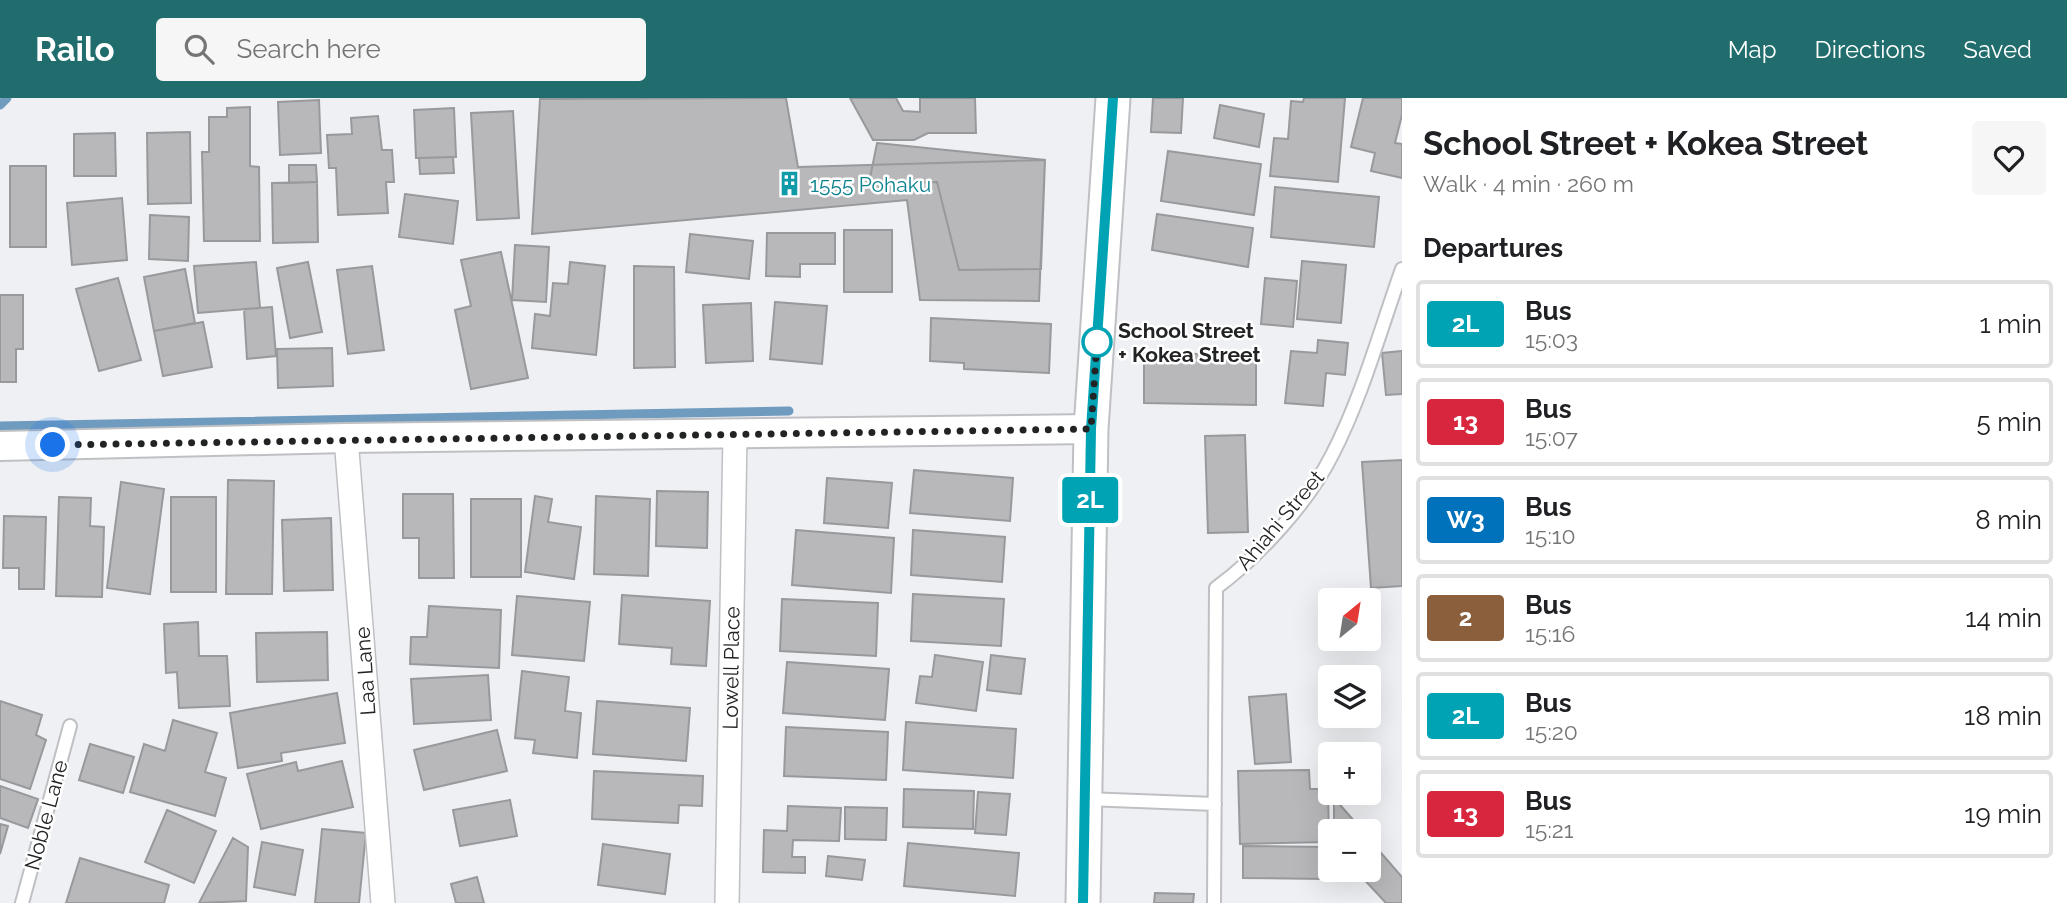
<!DOCTYPE html>
<html lang="en">
<head>
<meta charset="utf-8">
<style>
  body { margin:0; font-family:Raleway,sans-serif; background:#f6f6f6; color:#202124; height:100vh; display:flex; flex-direction:column; font-size:26px; white-space:nowrap }
  * { box-sizing:border-box; margin:0 }
  p { font-size:23px; color:#757577 }
  .icon { flex:none; width:38px; height:38px; fill:none; stroke:currentColor; stroke-width:2; stroke-linecap:round; stroke-linejoin:round }
  .map { position:relative; flex:1; overflow:hidden }
  .side { display:flex; flex-direction:column; background:#fff; width:665px }
  .side>* { flex:none }
  .badge { padding:0 14px; border-radius:5px; font-size:24px; line-height:46px }
  .needle { width:46px; rotate:30deg }
  .buttons { position:absolute; left:1318px; top:490px; display:grid; gap:14px }
  .buttons a { display:grid; place-items:center; width:63px; height:63px; border-radius:7px; background:#fff; box-shadow:0 7px 28px #0002; font-size:35px }
  .you { position:absolute; width:35px; height:35px; margin:-18px; border:5px solid #fff; border-radius:50%; background:#1a73e8; box-shadow:0 0 0 10px #1a73e833 }
  .map>.badge { position:absolute; translate:-50% -50%; box-shadow:0 0 0 4px #fff }
  h2 { padding:0 21px; font-size:26px; line-height:63px }
  .round { display:grid; place-items:center; flex:none; width:74px; height:74px; border-radius:7px; background:#f6f6f6 }
  .headline { display:flex; align-items:center; justify-content:space-between; height:119px; padding:0 21px }
  h1 { font-size:33px; font-weight:700; line-height:52px }
  ul { padding:0; list-style:none }
  li { display:flex; align-items:center; gap:21px; height:88px; margin:0 14px 10px; padding:0 7px; border:4px solid #e0e0e0; border-radius:7px }
  li div { flex:1 }
  li b { display:block; font-size:26px }
  li em { font-style:normal }
  li .badge { min-width:77px; font-weight:700; text-align:center }
  header { display:flex; align-items:center; gap:42px; box-sizing:border-box; height:98px; padding:0 35px; background:#216d6d; color:#fff }
  header strong { font-size:33px }
  nav { display:flex; gap:38px; margin-inline-start:auto; font-size:24px }
  .search { width:490px; height:63px; background:#f6f6f6; display:flex; align-items:center; gap:18px; box-sizing:border-box; padding:0 24px; border-radius:7px; color:#757577; font-size:26px }
  main { display:flex; flex:1; min-height:0 }
  .map>svg:first-child { display:block }
</style>
</head>
<body>
<header>
<strong>Railo</strong>
<div class="search"><svg class="icon" aria-label="search" viewBox="0 0 24 24"><circle cx="10" cy="10" r="6"/><path d="M15 15l6 6"/></svg>Search here</div>
<nav><a>Map</a><a>Directions</a><a>Saved</a></nav>
</header>
<main>
<div class="map">
<svg width="1402" height="805" viewBox="0 0 1402 805">
  <rect width="100%" height="100%" fill="#eff0f3"/>
  <g fill="none" stroke-linecap="round" stroke-linejoin="round">
    <!-- stream -->
    <path stroke="#6f9bbf" stroke-width="9" d="M0 7 7 0
      M0 328 789 313"/>
  </g>
  <!-- building -->
  <path fill="#b8b8bb" stroke="#98999c" stroke-width="2" d="M786 0 798 69 1045 62 1039 203 920 202 907 102 532 136 540 1Z
    M850 0H896L903 13 920 14V0H975L976 35H928L914 42H873Z
    M1153 0H1183L1181 35 1151 34Z
    M1304 0H1345L1338 84 1270 78 1274 40 1288 41 1291 3 1303 4Z
    M1363 0H1402V17L1395 45 1402 46V80L1371 73 1375 55 1351 49Z
    M319 2 321 55 280 57 278 4Z
    M1220 7 1264 16 1259 49 1214 40Z
    M250 9V68L259 69 260 143H204L202 54H209V19H227V10Z
    M454 10 456 59 416 60 414 12Z
    M513 13 519 120 477 122 471 15Z
    M378 18 382 52H392L394 84H386L388 115 338 117 336 70H329L327 37 352 36 351 20Z
    M190 34 191 105 148 106 147 35Z
    M115 35 116 78H74V36Z
    M877 45 1045 62 1041 171 959 172 937 84 869 85Z
    M1168 53 1261 66 1254 117 1161 103Z
    M453 59 454 75 420 76 419 60Z
    M289 67H316L317 84 289 85Z
    M10 68H46V149H10Z
    M317 84 318 144 273 145 272 85Z
    M1275 89 1379 99 1374 149 1271 139Z
    M405 96 458 103 453 146 399 139Z
    M122 100 127 162 72 167 67 105Z
    M1157 116 1253 130 1248 169 1152 152Z
    M150 117 189 119 188 163 149 161Z
    M844 132H892V194H844Z
    M767 135H835V166H800V179L766 178Z
    M690 136 753 143 749 181 686 174Z
    M515 147 549 149 546 204 512 202Z
    M501 154 528 280 471 291 455 212 471 208 461 162Z
    M1302 163 1346 167 1341 225 1297 221Z
    M256 164 260 210 198 215 194 168Z
    M308 164 322 234 290 240 277 170Z
    M570 164 605 168 596 257 532 250 535 216 550 218 553 185 568 186Z
    M372 168 384 252 348 256 337 172Z
    M634 168 674 169 675 269 634 270Z
    M185 171 195 225 154 233 144 179Z
    M118 180 141 262 99 273 76 191Z
    M1265 180 1297 183 1293 229 1261 226Z
    M0 197H23V251H16V284H0Z
    M775 204 827 208 822 266 770 261Z
    M751 205 753 263 706 265 703 207Z
    M272 209 276 258 247 261 244 211Z
    M931 220 1051 226 1049 275 964 271V265L930 263Z
    M203 224 212 269 163 278 154 233Z
    M1318 242 1348 245 1345 277 1326 275 1323 308 1285 305 1291 253 1317 255Z
    M332 250 333 288 278 290 277 251Z
    M1402 253V296L1386 297 1382 255Z
    M1144 255 1256 257V307L1144 305Z
    M1245 337 1248 434 1208 435 1205 338Z
    M1402 362V488L1371 490 1362 364Z
    M914 372 1013 380 1010 423 910 415Z
    M827 380 892 385 888 430 824 425Z
    M228 382 274 383 272 496H226Z
    M121 384 164 391 150 496 107 490Z
    M657 393 708 394 707 450 656 448Z
    M403 396H453L454 480H419V440H403Z
    M535 398 552 401 548 424 581 429 574 481 525 474Z
    M596 398 650 401 648 478 594 476Z
    M59 399 91 400 90 428 104 429 102 499 56 498Z
    M171 399H216V494H171Z
    M471 401H521V479H471Z
    M4 418 46 419 44 491H19V470H3Z
    M331 420 333 492 284 493 282 422Z
    M796 432 894 440 891 495 792 487Z
    M913 432 1005 439 1002 484 911 477Z
    M913 496 1004 501 1001 548 911 543Z
    M622 497 710 503 706 568 671 566 672 550 619 546Z
    M517 498 590 504 584 563 512 557Z
    M782 501 878 505 876 558 780 553Z
    M429 508 501 512 499 570 410 566 411 539H427Z
    M198 524 199 558H227L230 608 179 610 177 574 166 575 164 526Z
    M327 534 328 582 257 584 256 535Z
    M935 557 983 564 976 613 916 605 920 578 932 579Z
    M991 557 1025 561 1021 596 987 592Z
    M787 564 889 571 885 622 783 615Z
    M522 573 569 579 565 613 581 615 577 660 533 655 535 642 515 640Z
    M488 577 491 622 414 626 411 581Z
    M337 595 345 645 281 655 282 663 238 670 230 615Z
    M1286 596 1291 664 1255 666 1249 599Z
    M0 603 42 617 36 637 46 642 30 691 0 681Z
    M597 603 690 610 686 663 593 656Z
    M173 622 217 635 205 674 226 680 215 718 130 694 144 646 165 653Z
    M906 624 1016 631 1013 680 903 672Z
    M786 629 888 634 886 682 784 678Z
    M497 632 507 673 424 692 414 652Z
    M90 646 134 659 123 695 79 682Z
    M342 663 353 709 261 731 247 676 296 664 298 673Z
    M1309 672 1310 691H1328L1329 744 1240 746 1238 673Z
    M594 673 703 678 702 708 679 707 678 725 592 721Z
    M0 688 38 701 28 730 0 720Z
    M904 691 974 693 973 731 903 729Z
    M978 694 1010 696 1006 737 975 735Z
    M1334 700 1363 733H1334Z
    M510 702 517 738 460 748 453 712Z
    M788 708 841 710 839 743 793 742 792 759H805V775L763 774 764 732 787 733Z
    M845 709 887 710 886 742 845 741Z
    M167 712 216 733 194 785 145 764Z
    M0 726 8 728 0 756Z
    M322 731 366 735 359 805H315Z
    M233 740 248 749 246 803 199 805Z
    M1368 740 1402 779V805H1386L1359 776 1325 775V781L1243 780V748L1330 749V772H1368Z
    M262 744 303 752 295 797 254 789Z
    M908 745 1019 755 1015 798 904 788Z
    M603 746 670 756 665 796 598 787Z
    M828 758 865 762 862 782 826 778Z
    M80 760 169 787 164 805H66Z
    M477 779 484 805H456L451 786Z
    M1155 795 1194 796 1193 805H1154Z"/>
  <g fill="none" stroke-linecap="round" stroke-linejoin="round">
    <defs>
      <path id="service" d="M1086 701 1215 706
        M22 805 70 628
        M1214 805 1216 490C1258 459 1308 405 1332 357 1362 299 1380 233 1402 171"/>
      <path id="minor" d="M346 340 383 805
        M727 805 735 336"/>
      <path id="tertiary" d="M0 348 346 340 1091 331"/>
      <path id="secondary" d="M1083 805 1091 331 1113 0"/>
    </defs>
    <!-- service casing -->
    <use href="#service" stroke="#bfc0c3" stroke-width="16"/>
    <!-- minor casing -->
    <use href="#minor" stroke="#bfc0c3" stroke-width="26"/>
    <!-- tertiary casing -->
    <use href="#tertiary" stroke="#bfc0c3" stroke-width="32"/>
    <!-- secondary casing -->
    <use href="#secondary" stroke="#bfc0c3" stroke-width="37"/>
    <!-- service -->
    <use href="#service" stroke="#fff" stroke-width="12"/>
    <!-- minor -->
    <use href="#minor" stroke="#fff" stroke-width="23"/>
    <!-- tertiary -->
    <use href="#tertiary" stroke="#fff" stroke-width="28"/>
    <!-- secondary -->
    <use href="#secondary" stroke="#fff" stroke-width="33"/>
  </g>
  <g fill="none" stroke-linecap="round" stroke-linejoin="round">
    <defs>
      <path id="line" d="M1083 805 1091 331 1113 0"/>
    </defs>
    <!-- line casing -->
    <use href="#line" stroke="#fff" stroke-width="16"/>
    <!-- line -->
    <use href="#line" stroke="#00a3b4" stroke-width="10"/>
    <!-- walk -->
    <path stroke="#222324" stroke-width="7" stroke-dasharray="0 12.6" d="M53 347 1091 331 1097 244"/>
  </g>
  <!-- icons -->
  <defs>
    <symbol id="building-bare" viewBox="-9 -9 18 18"><path d="M-4-6H4V6H1V3H-1V6H-4ZM-2.5-4.3h1.7v1.8h-1.7ZM.8-4.3h1.7v1.8H.8ZM-2.5-1h1.7V.8h-1.7ZM.8-1h1.7V.8H.8Z" fill="#0f9aa8" stroke="#fff" stroke-width="2.5" paint-order="stroke"/></symbol>
  </defs>
  <g fill-rule="evenodd">
    <use href="#building-bare" x="772" y="68" width="35" height="35"/>
  </g>
  <!-- markers -->
  <circle fill="#fff" stroke="#00a3b4" stroke-width="3.5" cx="1097" cy="244" r="14"/>
  <g text-anchor="middle" dominant-baseline="central" stroke-width="5" stroke-linejoin="round" paint-order="stroke">
    <!-- culture labels -->
    <g font-size="21" fill="#0d838f" stroke="#fff" text-anchor="start">
      <text x="810" y="86">1555 Pohaku</text>
    </g>
    <!-- stop labels -->
    <g font-size="21" font-weight="bold" fill="#222324" stroke="#fff" text-anchor="start">
      <text x="1118" y="232">School Street<tspan x="1118" dy="24">+ Kokea Street</tspan></text>
    </g>
    <!-- street labels -->
    <g font-size="21" fill="#222324" stroke="#fff">
      <text transform="translate(1280 422) rotate(-50)">Ahiahi Street</text>
      <text transform="translate(731 570) rotate(-89)">Lowell Place</text>
      <text transform="translate(365 573) rotate(-94)">Laa Lane</text>
      <text transform="translate(46 717) rotate(-75)">Noble Lane</text>
    </g>
  </g>
</svg>
<div class="buttons">
<a><svg class="needle" viewBox="-14 -14 28 28"><path d="M0-13l5 13h-10z" fill="#e53935"/><path d="M0 13l5-13h-10z" fill="#757577"/></svg></a>
<a><svg class="icon" aria-label="layers" viewBox="0 0 24 24"><path d="M12 4l9 5-9 5-9-5zM3 14l9 5 9-5"/></svg></a>
<a>+</a>
<a>−</a>
</div>
<div class="you" style="left:53px;top:347px"></div>
<b class="badge" style="left:1090px;top:402px;background:#00a3b4;color:#fff">2L</b>
</div>
<section class="side">
<div class="headline"><div><h1>School Street + Kokea Street</h1><p>Walk · 4 min · 260 m</p></div><a class="round"><svg class="icon" aria-label="heart" viewBox="0 0 24 24"><path d="M12 20l-8-8c-3-5 5-10 8-4 3-6 11-1 8 4z"/></svg></a></div>
<h2>Departures</h2>
<ul>
<li><span class="badge" style="background:#00a3b4;color:#fff">2L</span><div><b>Bus</b><p>15:03</p></div><em>1 min</em></li>
<li><span class="badge" style="background:#d7263d;color:#fff">13</span><div><b>Bus</b><p>15:07</p></div><em>5 min</em></li>
<li><span class="badge" style="background:#0072bc;color:#fff">W3</span><div><b>Bus</b><p>15:10</p></div><em>8 min</em></li>
<li><span class="badge" style="background:#8b5e3c;color:#fff">2</span><div><b>Bus</b><p>15:16</p></div><em>14 min</em></li>
<li><span class="badge" style="background:#00a3b4;color:#fff">2L</span><div><b>Bus</b><p>15:20</p></div><em>18 min</em></li>
<li><span class="badge" style="background:#d7263d;color:#fff">13</span><div><b>Bus</b><p>15:21</p></div><em>19 min</em></li>
</ul>
</section>
</main>
</body>
</html>
